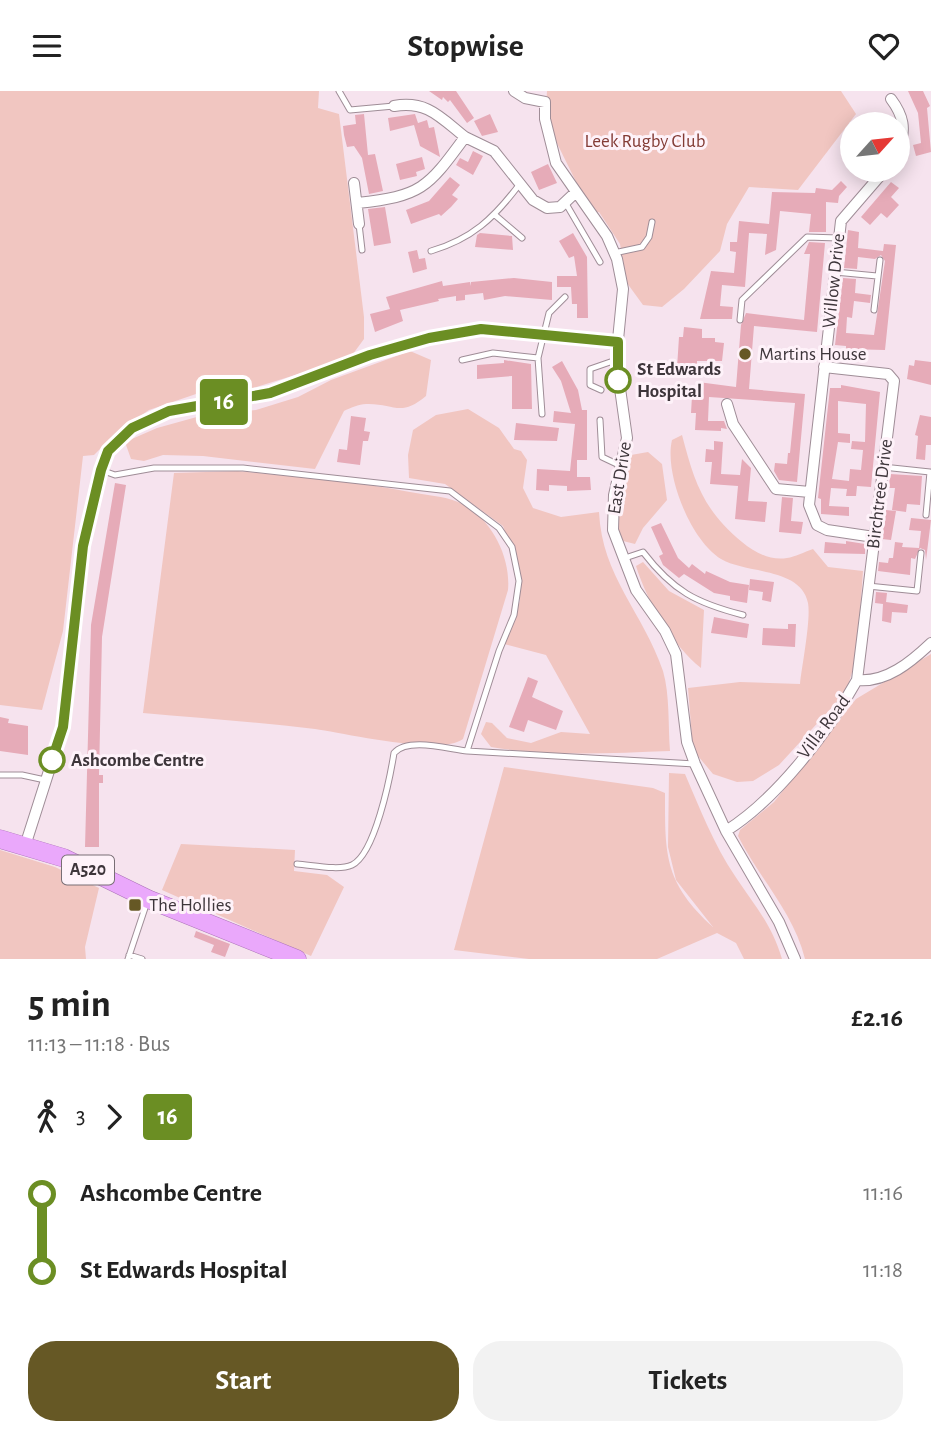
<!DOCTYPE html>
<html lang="en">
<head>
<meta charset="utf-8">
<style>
  body { margin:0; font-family:"Alegreya Sans",sans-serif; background:#f2f2f2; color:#222; height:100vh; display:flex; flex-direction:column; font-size:26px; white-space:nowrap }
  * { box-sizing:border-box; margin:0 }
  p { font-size:23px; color:#767676 }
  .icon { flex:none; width:38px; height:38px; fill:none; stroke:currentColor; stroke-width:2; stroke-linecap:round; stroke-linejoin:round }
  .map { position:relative; height:868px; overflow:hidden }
  .drawer { display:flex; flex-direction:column; background:#fff; flex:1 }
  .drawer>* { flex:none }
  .badge { padding:0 14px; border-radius:5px; font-size:24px; line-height:46px }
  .needle { width:46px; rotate:63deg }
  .fabs { position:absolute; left:840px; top:21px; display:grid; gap:14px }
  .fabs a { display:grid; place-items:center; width:70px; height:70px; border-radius:50%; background:#fff; box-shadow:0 4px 18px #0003; font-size:35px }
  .map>.badge { position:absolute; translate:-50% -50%; box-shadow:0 0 0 4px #fff }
  .legs { display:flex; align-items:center; gap:10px; height:77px; padding:0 28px; font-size:23px }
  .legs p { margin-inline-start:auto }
  .headline { display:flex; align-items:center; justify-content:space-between; height:119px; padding:0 28px }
  h1 { font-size:38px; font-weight:700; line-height:52px }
  .cta { display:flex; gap:14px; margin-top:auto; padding:14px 28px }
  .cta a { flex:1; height:80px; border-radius:28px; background:#665825; color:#fff; font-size:28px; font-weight:700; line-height:80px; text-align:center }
  .cta a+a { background:#f2f2f2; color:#222 }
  ul { padding:0 28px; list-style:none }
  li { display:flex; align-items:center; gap:24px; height:77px; font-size:26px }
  li i { display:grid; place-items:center; width:10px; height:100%; margin:0 9px; background:currentColor }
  li i::after { content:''; width:18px; height:18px; margin:-9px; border:5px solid; border-radius:50%; background:#fff }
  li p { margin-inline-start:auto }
  li:first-child i { background:linear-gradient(#0000 50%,currentColor 0) }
  li:last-child i { background:linear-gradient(currentColor 50%,#0000 0) }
  header { display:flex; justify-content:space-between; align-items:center; height:91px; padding:0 28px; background:#fff; font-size:32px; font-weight:700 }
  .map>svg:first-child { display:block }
</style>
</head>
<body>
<header><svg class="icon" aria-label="menu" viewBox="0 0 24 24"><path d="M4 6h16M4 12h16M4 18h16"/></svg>Stopwise<svg class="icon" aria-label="heart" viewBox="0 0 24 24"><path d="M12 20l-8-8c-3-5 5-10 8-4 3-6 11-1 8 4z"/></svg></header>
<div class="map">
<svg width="931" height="868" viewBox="0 0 931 868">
  <rect width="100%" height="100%" fill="#f6e3ee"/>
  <!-- green -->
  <path fill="#f1c6c1" d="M0 0H319L318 17 339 23 364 226V248L350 267 250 298 196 303 149 319 117 341 94 364 83 365 63 540 42 619 0 614Z
    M547 0H841L856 23 798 99 749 96 727 133 720 160 684 198 662 216 643 214 627 192 620 153 599 121 592 123 545 28Z
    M410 260 431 269 426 305C400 327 394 312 366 313 359 313 350 317 344 320L315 378 203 365 163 364 144 370 131 368 125 351 157 337 204 324 256 319 298 306 331 289Z
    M468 318 499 337 514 358 521 360 527 369 523 397 533 417 561 426 599 421C602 486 643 521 663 580 670 604 668 635 670 660 611 662 550 666 491 656L481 643 486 631 492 632 507 647 531 652 561 641 590 643 546 564 504 553 520 510V485L503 435 445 393 409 387 408 364 413 339 436 324Z
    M682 344C694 390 703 419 742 451 754 461 770 470 787 467 795 466 804 461 813 458L828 476 863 480 857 565 846 601 779 674 753 690 737 691 713 683 693 659 688 597 740 591 800 593C802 574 811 529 808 512 801 476 746 483 721 468 690 449 664 382 672 349Z
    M648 361 662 373 667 409 643 437 635 453 619 449 618 425 631 364Z
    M238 380C296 386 353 390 410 401 425 404 444 405 458 411 491 425 511 466 508 499L463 648C441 665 344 642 315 638 258 631 200 627 143 622L174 382Z
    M643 471 669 500 704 519 701 577C672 554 647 510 636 475Z
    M931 563V868H805C794 822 759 787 738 745L740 739 774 711 856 608Z
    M504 676 653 697 665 702C665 764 664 791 713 836L676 789 668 756 669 682 685 683C700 718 714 754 735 785 754 814 772 833 782 868H744L736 852 717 842 657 868H529L454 859Z
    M181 753 295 759 294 780 327 784 344 796 311 865 162 799Z
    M0 759 55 776 99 797 85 856 86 868H0Z"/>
  <!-- building -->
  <path fill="#e6abb8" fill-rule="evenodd" d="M429 0H456L474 27 467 32 450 9 448 11 443 6 442 9Z
    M908 0H923L930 15 927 17 931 61 916 65 913 54 921 52 918 22Z
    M364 23 368 64 375 63 383 100 369 103 362 67 354 55 347 56 344 44 343 35 356 33 355 24Z
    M415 23 418 32 427 29 429 37 434 36 440 66 420 55 414 34 390 40 388 27Z
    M490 23 498 41 482 45 474 30Z
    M473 60 483 65 473 84 456 74 460 67 468 71Z
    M422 66 425 78 416 81 417 85 400 89 396 73Z
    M548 73 557 92 539 99 531 81Z
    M450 86 460 94 452 104 458 108 451 116 441 125 439 123 411 133 406 119 429 110Z
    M841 90 847 96 839 105 838 112 826 111V141H809L811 123 780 120 776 159 765 164 767 143 749 142 745 196 722 194 720 215 733 216 732 228H700L711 180 734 182 736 161 730 160V151H737L739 130 769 133 772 101 815 102 816 97 832 99Z
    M891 91 899 97 891 106 899 114 887 127 881 122 870 134 861 126Z
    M385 116 391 152 374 155 368 118Z
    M848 139 859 141 858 157 883 160 884 153 896 154 885 259 846 258V255L835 254 843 187 856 188 855 202 871 204 870 212 854 210 852 227 847 226 846 242 874 244 885 170 881 164 875 168 858 166 857 178 844 177Z
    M480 142 512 145 513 159 475 156 477 144Z
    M573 142 587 166 588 227H577V213H572L571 196H557V185H577L574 165 569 167 559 150Z
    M809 151 825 152 817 241 754 235 749 298 805 303 797 391 779 389 774 380 775 372 787 373 788 362H790L795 312 709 306 708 330H724L727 338 721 337V340L695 339 696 322H691L692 305H697L698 291 736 296 741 234 746 222 804 229 810 163H804Z
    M417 159 419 168 425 167 427 178 413 182 408 161Z
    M514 187 552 191V209L505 205 484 209 483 202 465 204V209L456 210V205L438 208 439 210 400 219 403 230 375 241 370 223 390 218 386 206 442 190 443 195 470 191 471 195V191Z
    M684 236 702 238V247H715V251L724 252 722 270H697V278L677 277 679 246H683Z
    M504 269 531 273 532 318H512V285L477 288V274L504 272Z
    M915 269 931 271V294L907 288 909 274 914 275Z
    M562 270 578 299 582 319H587V369H577V386H590L591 399 567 400V395L549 394V400L536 399 537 378 570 380 575 333 553 331 554 320 571 322 561 290 552 276Z
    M841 294 880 301 871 396 857 395 856 405H846L847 398 831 397 829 415 849 416V425L821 423V408L818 407 830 297H841ZM838 310 866 313 865 351 852 350 851 358 863 359 861 379 850 378 849 390 832 388 838 351 850 352V343L838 342Z
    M920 324 931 326V354H926L925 369 916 368 918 345 915 344Z
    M351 325 366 327 364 340 370 341 368 350H363L360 374 337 371 339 358 347 359Z
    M516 332 559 337 557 350 514 349Z
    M714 350 723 351 721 383 740 384 742 368 751 377 748 410 767 411 765 431 735 428 738 395 710 393 712 371H705L706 358 714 359Z
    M890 383 922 385 920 414 907 413 906 421 892 419 895 397H889Z
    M115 392 126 394 102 546 99 684H103V692H99V756H85L91 534Z
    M782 406 793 407 791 430 803 431 801 443 779 441Z
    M886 419 896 420 891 449 882 448Z
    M911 427 931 429 926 469 925 459 920 457 915 468 911 467 910 484 878 480 879 471 888 472 889 467H893L895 451 903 452 902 456 919 457 921 440 909 439Z
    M661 432 678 467 689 477 692 473 705 483 706 480 730 491 749 494 747 512 730 509V505L714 502 684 483 679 487 663 474 659 465 663 463 651 436Z
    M846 450 865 453V463L824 462 825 451 846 453Z
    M750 488 774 491 771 511 762 509 763 501 749 499Z
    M876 501 887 502 886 511 908 514 907 522 892 521 891 532 882 530 883 513 875 512Z
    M714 526 749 533 747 547 711 542Z
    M788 533H796L795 556 762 554 763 537 788 538Z
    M528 586 538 590 532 606 563 620 556 639 528 629 524 641 509 636Z
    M0 626 9 628 8 632 28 635V664L0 660Z
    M196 840 230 853 225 866 211 861 214 854 194 846Z"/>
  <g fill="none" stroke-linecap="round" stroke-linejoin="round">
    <defs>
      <path id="service" d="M339 0 350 19 394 15
        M565 111 600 171
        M495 124 522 147
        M359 133 362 159
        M431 160C472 148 494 127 519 94
        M614 162 642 156 649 146 652 131
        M835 181 877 185
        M874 219 880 169
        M740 229 742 209 807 146 838 147
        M462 269 493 262 538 267
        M601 299 590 294V278L616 269
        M542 323 538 267 549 222 565 206
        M600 329 602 366 621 375
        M883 376 930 381 926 424
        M101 379 115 384 154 377H243L450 400 499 437 512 456 519 490 514 524 499 560 467 660 695 673
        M622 468 643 461C673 500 696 512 743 524
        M868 495 917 500 921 462
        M0 684H22L45 689
        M297 773C312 774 339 780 352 774 375 763 390 687 394 662 408 646 448 658 467 660
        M129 864 142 868
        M128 868 147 811"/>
      <path id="minor" d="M514 0 525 7 545 11V28L556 72 607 145 617 168 623 198 616 269 627 347 614 404 613 439 636 499 665 540 676 563 687 651 695 673 726 740 779 831 795 868
        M891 8C903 24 907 39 898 57
        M394 15C427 9 441 27 465 46
        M354 92 359 133
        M357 112C421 105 427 98 465 46L494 60 533 109 547 117 560 116 576 101
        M824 276 888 283 894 290 857 589
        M727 313 733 333 776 398 810 401
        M874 446 827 439 817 434 809 414 841 130 885 79
        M726 740C777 708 828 641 857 589 886 592 911 571 931 552
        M25 755 63 636 83 455 101 379 108 360 132 337 169 320 270 302 370 264 429 247 481 238 618 251"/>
      <path id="trunk" d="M0 748 64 767 148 808 297 868"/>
    </defs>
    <!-- service casing -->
    <use href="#service" stroke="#9f8d97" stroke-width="7"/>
    <!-- minor casing -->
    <use href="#minor" stroke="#9f8d97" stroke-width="12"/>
    <!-- trunk casing -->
    <use href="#trunk" stroke="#ab72b7" stroke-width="19"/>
    <!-- service -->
    <use href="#service" stroke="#fff" stroke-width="5"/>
    <!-- minor -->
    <use href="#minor" stroke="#fff" stroke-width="10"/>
    <!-- trunk -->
    <use href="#trunk" stroke="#eaa8fb" stroke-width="18"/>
  </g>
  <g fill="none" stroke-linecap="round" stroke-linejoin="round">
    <defs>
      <path id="line-1" d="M52 669 63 636 83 455 101 379 108 360 132 337 169 320 270 302 370 264 429 247 481 238 618 251V289"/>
    </defs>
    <!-- line-1 casing -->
    <use href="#line-1" stroke="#fff" stroke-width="16"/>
    <!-- line-1 -->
    <use href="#line-1" stroke="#6b8e23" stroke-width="10"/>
  </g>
  <!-- markers -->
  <g fill="#665825" stroke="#fef2f9" stroke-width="2.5">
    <circle cx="745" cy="263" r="7"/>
    <rect x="128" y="807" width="14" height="14" rx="3.5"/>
  </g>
  <g fill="#fff" stroke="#6b8e23" stroke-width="3.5">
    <circle cx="618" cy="289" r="12"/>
    <circle cx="52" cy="669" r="12"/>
  </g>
  <g text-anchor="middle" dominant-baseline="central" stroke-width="6" stroke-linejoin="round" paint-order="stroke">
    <!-- shield labels -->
    <rect fill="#fef2f9" stroke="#786e74" stroke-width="2" x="62" y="764.5" width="52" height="29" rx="5"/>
    <g font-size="18" font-weight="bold" fill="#3e363b">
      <text x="88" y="779">A520</text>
    </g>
    <!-- park labels -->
    <g font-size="19" fill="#833b35" stroke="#fef2f9">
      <text x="645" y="50">Leek Rugby Club</text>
    </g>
    <!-- street labels -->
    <g font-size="19" fill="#3e363b" stroke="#fef2f9">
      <text transform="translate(834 190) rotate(-84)">Willow Drive</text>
      <text transform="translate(620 387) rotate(-81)">East Drive</text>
      <text transform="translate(880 403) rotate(-83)">Birchtree Drive</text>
      <text transform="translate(824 636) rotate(-53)">Villa Road</text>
    </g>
    <!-- poi labels -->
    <g font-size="19" fill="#3e363b" stroke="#fef2f9" text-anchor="start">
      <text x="759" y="263">Martins House</text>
      <text x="149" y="814">The Hollies</text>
    </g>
    <!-- stop labels -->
    <g font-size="19" font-weight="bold" fill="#3e363b" stroke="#fef2f9" text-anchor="start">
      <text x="637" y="278">St Edwards<tspan x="637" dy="22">Hospital</tspan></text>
      <text x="71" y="669">Ashcombe Centre</text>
    </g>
  </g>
</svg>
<div class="fabs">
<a><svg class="needle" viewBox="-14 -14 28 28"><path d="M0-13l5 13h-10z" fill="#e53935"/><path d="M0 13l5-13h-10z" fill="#767676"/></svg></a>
</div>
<b class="badge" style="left:224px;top:311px;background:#6b8e23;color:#fff">16</b>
</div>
<section class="drawer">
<div class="headline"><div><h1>5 min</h1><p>11:13 – 11:18 · Bus</p></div><b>£2.16</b></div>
<div class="legs"><svg class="icon" aria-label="walk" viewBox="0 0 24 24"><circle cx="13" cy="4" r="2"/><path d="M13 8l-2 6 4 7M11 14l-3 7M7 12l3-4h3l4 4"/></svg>3<svg class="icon" aria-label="forward" viewBox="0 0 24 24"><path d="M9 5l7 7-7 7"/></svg><b class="badge" style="background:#6b8e23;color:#fff">16</b></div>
<ul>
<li><i style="color:#6b8e23"></i><b>Ashcombe Centre</b><p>11:16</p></li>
<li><i style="color:#6b8e23"></i><b>St Edwards Hospital</b><p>11:18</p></li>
</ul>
<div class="cta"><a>Start</a><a>Tickets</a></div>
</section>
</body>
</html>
